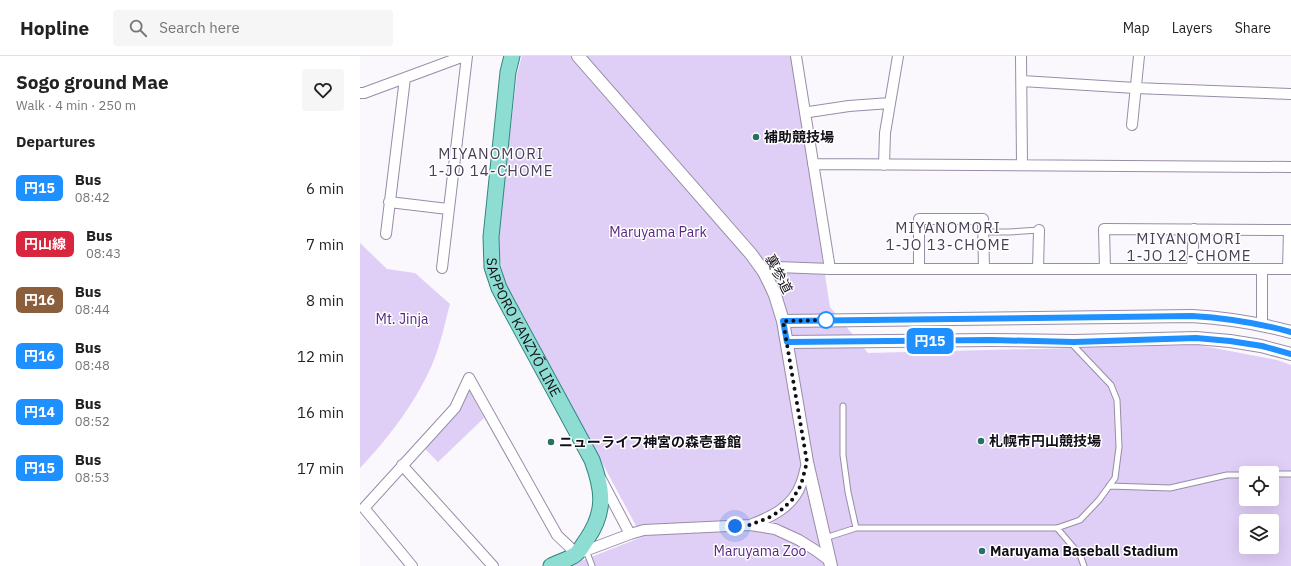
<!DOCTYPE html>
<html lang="en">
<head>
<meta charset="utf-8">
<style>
  body { margin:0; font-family:"IBM Plex Sans","Noto Sans JP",sans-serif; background:#f6f6f6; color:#222; height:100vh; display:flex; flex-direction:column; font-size:15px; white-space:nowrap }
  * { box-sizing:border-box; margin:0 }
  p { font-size:13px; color:#767676 }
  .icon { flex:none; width:22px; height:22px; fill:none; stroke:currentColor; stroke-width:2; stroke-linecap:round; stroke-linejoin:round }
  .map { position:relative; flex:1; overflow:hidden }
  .sheet { display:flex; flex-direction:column; background:#fff; width:360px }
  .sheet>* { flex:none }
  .badge { padding:0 8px; border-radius:6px; font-size:14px; line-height:26px }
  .tools { position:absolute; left:879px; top:410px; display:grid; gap:8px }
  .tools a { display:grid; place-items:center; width:40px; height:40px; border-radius:4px; background:#fff; box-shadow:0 4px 16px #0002; font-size:20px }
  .you { position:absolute; width:20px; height:20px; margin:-10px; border:3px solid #fff; border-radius:50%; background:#1a73e8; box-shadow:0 0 0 6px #1a73e833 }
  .map>.badge { position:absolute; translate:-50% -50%; box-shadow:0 0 0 2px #fff }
  h2 { padding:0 16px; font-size:15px; line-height:36px }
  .round { display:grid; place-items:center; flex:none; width:42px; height:42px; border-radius:4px; background:#f6f6f6 }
  .summary { display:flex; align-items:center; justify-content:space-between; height:68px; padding:0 16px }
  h1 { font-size:19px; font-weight:700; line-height:30px }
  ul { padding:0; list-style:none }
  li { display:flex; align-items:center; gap:12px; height:56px; padding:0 16px }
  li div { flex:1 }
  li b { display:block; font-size:15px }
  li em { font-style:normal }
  li .badge { min-width:44px; font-weight:700; text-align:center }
  header { display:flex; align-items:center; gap:24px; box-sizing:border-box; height:56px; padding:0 20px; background:#fff; border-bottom:1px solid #e0e0e0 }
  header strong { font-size:19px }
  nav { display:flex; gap:22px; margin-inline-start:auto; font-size:14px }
  .search { width:280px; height:36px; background:#f6f6f6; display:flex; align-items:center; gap:10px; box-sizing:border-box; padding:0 14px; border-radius:4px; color:#767676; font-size:15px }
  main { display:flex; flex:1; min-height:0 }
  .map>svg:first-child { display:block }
</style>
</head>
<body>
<header>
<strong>Hopline</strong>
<div class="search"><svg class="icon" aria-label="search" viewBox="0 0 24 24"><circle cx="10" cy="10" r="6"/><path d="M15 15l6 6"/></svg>Search here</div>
<nav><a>Map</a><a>Layers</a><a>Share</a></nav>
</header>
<main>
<section class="sheet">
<div class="summary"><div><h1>Sogo ground Mae</h1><p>Walk · 4 min · 250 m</p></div><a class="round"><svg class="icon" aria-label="heart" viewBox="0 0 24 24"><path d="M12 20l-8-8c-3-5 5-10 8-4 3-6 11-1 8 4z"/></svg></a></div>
<h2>Departures</h2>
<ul>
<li><span class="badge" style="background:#1e90ff;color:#fff">円15</span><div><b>Bus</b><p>08:42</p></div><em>6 min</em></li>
<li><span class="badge" style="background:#d7263d;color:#fff">円山線</span><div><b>Bus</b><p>08:43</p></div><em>7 min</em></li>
<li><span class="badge" style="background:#8b5e3c;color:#fff">円16</span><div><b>Bus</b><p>08:44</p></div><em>8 min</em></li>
<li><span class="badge" style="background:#1e90ff;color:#fff">円16</span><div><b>Bus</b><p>08:48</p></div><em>12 min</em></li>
<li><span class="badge" style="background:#1e90ff;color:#fff">円14</span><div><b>Bus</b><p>08:52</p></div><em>16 min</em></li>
<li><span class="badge" style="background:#1e90ff;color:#fff">円15</span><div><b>Bus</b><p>08:53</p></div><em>17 min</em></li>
</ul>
</section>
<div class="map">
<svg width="931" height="510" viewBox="0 0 931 510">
  <rect width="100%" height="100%" fill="#faf8fd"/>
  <!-- green -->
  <path fill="#dfcef6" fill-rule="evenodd" d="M162 0H431L470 251 508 297 838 289 917 304 931 309V510H208L282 481 146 228C140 210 138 193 139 174L157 18ZM886 417H912V443H886ZM886 465H912V491H886Z
    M0 187 27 213 55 217 90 248C85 267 81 286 74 304 59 342 28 383 0 412Z
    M109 334 124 362 78 406 63 391 94 358Z"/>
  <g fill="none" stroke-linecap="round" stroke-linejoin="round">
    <defs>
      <path id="service" d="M623 176H649L679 174
        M483 350V399L488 436 496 472
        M912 418H931
        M749 430 810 432 867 419H886
        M697 472 720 499 724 510
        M465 482 496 472H697L720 464 739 444 755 422 759 391 757 344 751 329 714 290V286
        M226 494 232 510"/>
      <path id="minor" d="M436 0 470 213
        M661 0 662 108
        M662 25 775 32 931 38
        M0 37H4L104 0
        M449 56 489 50 530 47
        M772 69 779 0
        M453 108 931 111
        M524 109 525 77 538 0
        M29 146 88 153
        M26 178 45 22
        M82 212 107 0
        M559 213V163H623L624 213
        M678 213 679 174
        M745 213 744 173 931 174
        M832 213 834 173
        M928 213 929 174
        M404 216 417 211 470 213H931
        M902 268V213
        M42 409 133 510
        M241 423 270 478
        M390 469C411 461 433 451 441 428 444 421 445 414 447 407
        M52 510 4 452 95 352 109 322 197 479 217 498 270 478 284 474 390 469 415 473 439 484 455 494 470 505"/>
      <path id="tertiary" d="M218 0 391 198 404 216 410 228 415 239 423 265 447 406 471 510
        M423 265 832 260C866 262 898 267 931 276
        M427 286 631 284 714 285 836 282 870 285 901 290 931 298"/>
      <g id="primary">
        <path id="s1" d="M152 0 148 16 131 181 132 211 139 232 148 249 232 404C243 434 246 455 227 483 224 487 220 495 216 498 210 503 199 506 191 510"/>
      </g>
    </defs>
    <!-- service casing -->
    <use href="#service" stroke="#988da7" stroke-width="7"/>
    <!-- minor casing -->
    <use href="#minor" stroke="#988da7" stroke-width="12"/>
    <!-- tertiary casing -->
    <use href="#tertiary" stroke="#988da7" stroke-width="14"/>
    <!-- primary casing -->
    <use href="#primary" stroke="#32867f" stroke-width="17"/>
    <!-- service -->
    <use href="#service" stroke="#fff" stroke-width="5"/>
    <!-- minor -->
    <use href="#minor" stroke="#fff" stroke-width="10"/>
    <!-- tertiary -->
    <use href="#tertiary" stroke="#fff" stroke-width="12"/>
    <!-- primary -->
    <use href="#primary" stroke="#8eddd3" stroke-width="15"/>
  </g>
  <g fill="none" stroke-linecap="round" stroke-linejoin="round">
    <defs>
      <path id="line" d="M931 276C898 267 866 262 832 260L423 265 427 286 631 284 714 286 836 282 870 285 902 290 931 298"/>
    </defs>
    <!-- line casing -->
    <use href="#line" stroke="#fff" stroke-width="9"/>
    <!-- line -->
    <use href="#line" stroke="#1e90ff" stroke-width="6"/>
    <!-- walk -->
    <path stroke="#130f18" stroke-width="4" stroke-dasharray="0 7.2" d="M375 470 390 469 408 462 420 455 432 444 441 429 447 406 423 265 471 264H466"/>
  </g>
  <!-- markers -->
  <g fill="#286f66" stroke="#fff" stroke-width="1.5">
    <circle cx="396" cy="81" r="4"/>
    <circle cx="621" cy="385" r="4"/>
    <circle cx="191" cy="386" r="4"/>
    <circle cx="622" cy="495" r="4"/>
  </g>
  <circle fill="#fff" stroke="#1e90ff" stroke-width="2" cx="466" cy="264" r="8"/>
  <g text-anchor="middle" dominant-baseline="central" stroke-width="3" stroke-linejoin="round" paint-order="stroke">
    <!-- poi labels -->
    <g font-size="14" font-weight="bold" fill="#130f18" stroke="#fff" text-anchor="start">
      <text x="404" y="81">補助競技場</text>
      <text x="629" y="385">札幌市円山競技場</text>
      <text x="199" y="386">ニューライフ神宮の森壱番館</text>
      <text x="630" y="495">Maruyama Baseball Stadium</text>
    </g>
    <!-- park labels -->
    <g font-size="14" fill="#572583" stroke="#fff">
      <text x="298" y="176">Maruyama Park</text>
      <text x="42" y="263">Mt. Jinja</text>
      <text x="400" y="495">Maruyama Zoo</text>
    </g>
    <!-- street labels -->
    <g font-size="14" fill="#130f18" stroke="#fff">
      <text transform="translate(419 218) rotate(62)">裏参道</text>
      <text stroke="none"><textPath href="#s1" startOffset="280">SAPPORO KANZYŌ LINE</textPath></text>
    </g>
    <!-- neighbourhood labels -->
    <g font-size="15" letter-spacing="1" fill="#494056" stroke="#fff">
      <text x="131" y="97">MIYANOMORI<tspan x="131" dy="17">1-JO 14-CHOME</tspan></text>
      <text x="588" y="171">MIYANOMORI<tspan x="588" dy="17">1-JO 13-CHOME</tspan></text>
      <text x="829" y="182">MIYANOMORI<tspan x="829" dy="17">1-JO 12-CHOME</tspan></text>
    </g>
  </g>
</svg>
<div class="tools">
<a><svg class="icon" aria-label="locate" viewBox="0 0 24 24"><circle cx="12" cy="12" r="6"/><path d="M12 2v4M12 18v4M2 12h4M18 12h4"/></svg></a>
<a><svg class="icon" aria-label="layers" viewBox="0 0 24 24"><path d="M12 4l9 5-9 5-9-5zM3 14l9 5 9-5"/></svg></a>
</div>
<div class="you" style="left:375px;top:470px"></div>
<b class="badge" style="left:570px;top:285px;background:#1e90ff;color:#fff">円15</b>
</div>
</main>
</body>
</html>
